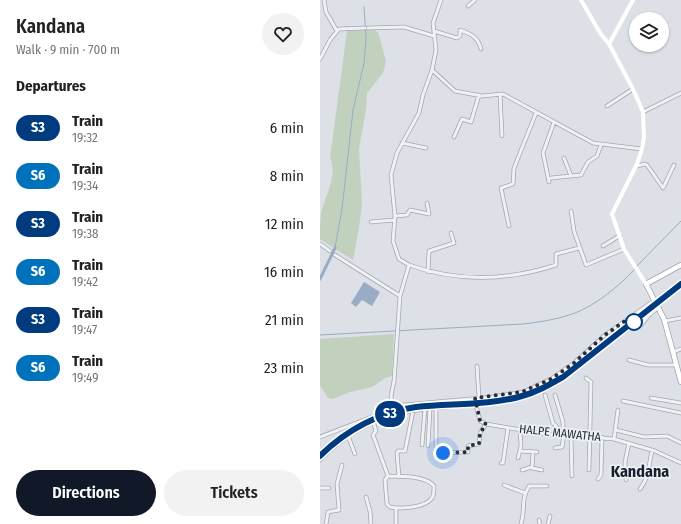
<!DOCTYPE html>
<html lang="en">
<head>
<meta charset="utf-8">
<style>
  body { margin:0; font-family:"Fira Sans Condensed",sans-serif; background:#f2f2f2; color:#222; height:100vh; display:flex; flex-direction:column; font-size:15px; white-space:nowrap }
  * { box-sizing:border-box; margin:0 }
  p { font-size:13px; color:#767676 }
  .icon { flex:none; width:22px; height:22px; fill:none; stroke:currentColor; stroke-width:2; stroke-linecap:round; stroke-linejoin:round }
  .map { position:relative; flex:1; overflow:hidden }
  .side { display:flex; flex-direction:column; background:#fff; width:320px }
  .side>* { flex:none }
  .badge { padding:0 8px; border-radius:13px; font-size:14px; line-height:26px }
  .buttons { position:absolute; left:309px; top:12px; display:grid; gap:8px }
  .buttons a { display:grid; place-items:center; width:40px; height:40px; border-radius:50%; background:#fff; box-shadow:0 1px 3px #0004; font-size:20px }
  .you { position:absolute; width:20px; height:20px; margin:-10px; border:3px solid #fff; border-radius:50%; background:#1a73e8; box-shadow:0 0 0 6px #1a73e833 }
  .map>.badge { position:absolute; translate:-50% -50%; box-shadow:0 0 0 2px #fff }
  h2 { padding:0 16px; font-size:15px; line-height:36px }
  .round { display:grid; place-items:center; flex:none; width:42px; height:42px; border-radius:21px; background:#f2f2f2 }
  .summary { display:flex; align-items:center; justify-content:space-between; height:68px; padding:0 16px }
  h1 { font-size:19px; font-weight:600; line-height:30px }
  .cta { display:flex; gap:8px; margin-top:auto; padding:8px 16px }
  .cta a { flex:1; height:46px; border-radius:24px; background:#111827; color:#fff; font-size:16px; font-weight:600; line-height:46px; text-align:center }
  .cta a+a { background:#f2f2f2; color:#222 }
  ul { padding:0; list-style:none }
  li { display:flex; align-items:center; gap:12px; height:48px; padding:0 16px }
  li div { flex:1 }
  li b { display:block; font-size:15px }
  li em { font-style:normal }
  li .badge { min-width:44px; font-weight:700; text-align:center }
  main { display:flex; flex:1; min-height:0 }
  .map>svg:first-child { display:block }
</style>
</head>
<body>
<main>
<section class="side">
<div class="summary"><div><h1>Kandana</h1><p>Walk · 9 min · 700 m</p></div><a class="round"><svg class="icon" aria-label="heart" viewBox="0 0 24 24"><path d="M12 20l-8-8c-3-5 5-10 8-4 3-6 11-1 8 4z"/></svg></a></div>
<h2>Departures</h2>
<ul>
<li><span class="badge" style="background:#003b80;color:#fff">S3</span><div><b>Train</b><p>19:32</p></div><em>6 min</em></li>
<li><span class="badge" style="background:#0072bc;color:#fff">S6</span><div><b>Train</b><p>19:34</p></div><em>8 min</em></li>
<li><span class="badge" style="background:#003b80;color:#fff">S3</span><div><b>Train</b><p>19:38</p></div><em>12 min</em></li>
<li><span class="badge" style="background:#0072bc;color:#fff">S6</span><div><b>Train</b><p>19:42</p></div><em>16 min</em></li>
<li><span class="badge" style="background:#003b80;color:#fff">S3</span><div><b>Train</b><p>19:47</p></div><em>21 min</em></li>
<li><span class="badge" style="background:#0072bc;color:#fff">S6</span><div><b>Train</b><p>19:49</p></div><em>23 min</em></li>
</ul>
<div class="cta"><a>Directions</a><a>Tickets</a></div>
</section>
<div class="map">
<svg width="361" height="524" viewBox="0 0 361 524">
  <rect width="100%" height="100%" fill="#dde0e6"/>
  <!-- green -->
  <path fill="#c2d0be" d="M54 30 58 32 66 61 63 73 47 93 46 109 39 149 42 204 39 228 33 260 0 239C0 231 0 222 1 214 5 195 18 177 10 158L27 31Z
    M74 334 72 376 65 378 52 387 30 392 13 399 8 398 0 385V339Z"/>
  <!-- water -->
  <path fill="#98acc6" d="M44 282 60 292 52 306 42 300 36 307 31 303Z"/>
  <g fill="none" stroke-linecap="round" stroke-linejoin="round">
    <!-- stream -->
    <path stroke="#98acc6" stroke-width="1" d="M15 248 22 209 33 110 44 63 46 38 44 7
      M317 266 361 221
      M0 335 203 324C219 322 234 320 249 315 273 308 298 287 315 269"/>
    <!-- canal -->
    <path stroke="#98acc6" stroke-width="3" d="M0 279 15 248"/>
    <defs>
      <path id="street" d="M4 0 6 12 17 31
        M148 6 155 0
        M48 28 84 27 114 36
        M114 31 137 38 140 36V30C151 34 158 37 161 49
        M0 59 10 40 19 29 45 28
        M112 70 135 91 162 96 183 94 273 143 322 149
        M180 94 182 136
        M287 106 313 89
        M323 112 361 93
        M134 137 142 119 151 122 159 95
        M82 143 106 148
        M244 158 251 176
        M317 166 325 164 327 165 343 188 354 165
        M231 178 261 175 268 162 277 156 281 145
        M229 182 223 153 234 122
        M251 211 254 231 266 265 304 249
        M75 216 87 215 90 210 109 214 107 203
        M51 222 74 220
        M189 226 181 188 193 184 194 168 216 113
        M0 244 10 251
        M283 246 299 236
        M15 255 80 296 74 381 71 396 73 408
        M89 265C137 282 187 281 236 265V254L259 248
        M108 272 109 251 134 243 131 233
        M80 296 89 265 79 259 73 241 75 216 71 175 77 153 99 113 103 95 112 70 116 50 113 23 121 0
        M345 321 361 318
        M321 325 329 315 339 307
        M353 352 361 349
        M309 360 328 365H356
        M157 366 159 398
        M266 378 271 382 269 470
        M225 395 233 423 237 427 239 435
        M235 395 243 422V435
        M331 398 361 403
        M303 401 361 413
        M53 421 56 431 53 435 68 476
        M296 430 324 437 347 436 361 443
        M28 436 35 454
        M251 436 252 476
        M0 437 83 405 172 397 203 392 231 379 254 363 285 335 335 300
        M294 439 298 410
        M102 445 105 409
        M108 446 110 408
        M235 448 242 447 244 435
        M116 451V408
        M200 451 217 452
        M213 452 212 468 222 470
        M123 453 148 452V446L159 444 160 433 166 424
        M198 458 201 446 200 430
        M0 460C48 411 91 409 156 405L160 421 166 424 226 434 294 439 335 451 361 463
        M181 463H183L188 428
        M202 470 212 467
        M68 476C80 477 105 475 114 486 114 490 114 495 112 498 105 508 81 509 70 507L67 504 65 480Z
        M79 477 77 453 78 451H85L93 411
        M278 479 281 475 282 437
        M306 480 305 462 309 443
        M184 485 205 493
        M0 488H9
        M320 489C329 478 329 464 332 450
        M46 497 50 511 51 524
        M76 508V524
        M219 520 220 524
        M6 524 8 512 19 510 17 484 22 465
        M201 524C206 508 200 502 209 486H227
        M228 524 230 516"/>
      <path id="primary" d="M361 265 326 284 344 319 361 382"/>
    </defs>
    <!-- street casing -->
    <use href="#street" stroke="#a3a7b0" stroke-width="4.5"/>
    <!-- primary casing -->
    <use href="#primary" stroke="#9ca4b1" stroke-width="6"/>
    <!-- street -->
    <use href="#street" stroke="#eff1f5" stroke-width="3"/>
    <!-- secondary -->
    <path stroke="#fff" stroke-width="4" d="M261 0 280 33 289 44 313 89 323 112 324 138 322 149 317 164 292 214 304 249 326 284
      M289 44 313 0
      M338 305 361 287"/>
    <!-- primary -->
    <use href="#primary" stroke="#fff" stroke-width="4.5"/>
    <!-- rail -->
    <path stroke="#777f8f" stroke-width="1" stroke-dasharray="2 4" stroke-linecap="butt" d="M0 454C44 410 88 407 146 402 165 401 185 400 204 394 218 390 230 382 242 375L361 281"/>
  </g>
  <g fill="none" stroke-linecap="round" stroke-linejoin="round">
    <defs>
      <path id="line" d="M0 456C26 430 60 412 96 407 131 403 167 406 202 396 217 392 229 385 243 377L361 284"/>
    </defs>
    <!-- line casing -->
    <use href="#line" stroke="#fff" stroke-width="9"/>
    <!-- line -->
    <use href="#line" stroke="#003b80" stroke-width="6"/>
    <!-- walk -->
    <path stroke="#272d3c" stroke-width="4" stroke-dasharray="0 7.2" d="M123 453 148 452V446L159 444 160 433 166 424 160 421 155 398 202 392 231 379 254 363 285 335 309 318 314 322"/>
  </g>
  <!-- markers -->
  <circle fill="#fff" stroke="#003b80" stroke-width="2" cx="314" cy="322" r="8"/>
  <g text-anchor="middle" dominant-baseline="central" stroke-width="3.5" stroke-linejoin="round" paint-order="stroke">
    <!-- street labels -->
    <g font-size="12" fill="#272d3c" stroke="#eceff4">
      <text transform="translate(240 433) rotate(6)">HALPE MAWATHA</text>
    </g>
    <!-- district labels -->
    <g font-size="16" font-weight="bold" fill="#191f2d" stroke="#eceff4">
      <text x="320" y="471">Kandana</text>
    </g>
  </g>
</svg>
<div class="buttons">
<a><svg class="icon" aria-label="layers" viewBox="0 0 24 24"><path d="M12 4l9 5-9 5-9-5zM3 14l9 5 9-5"/></svg></a>
</div>
<div class="you" style="left:123px;top:453px"></div>
<b class="badge" style="left:70px;top:414px;background:#003b80;color:#fff">S3</b>
</div>
</main>
</body>
</html>
